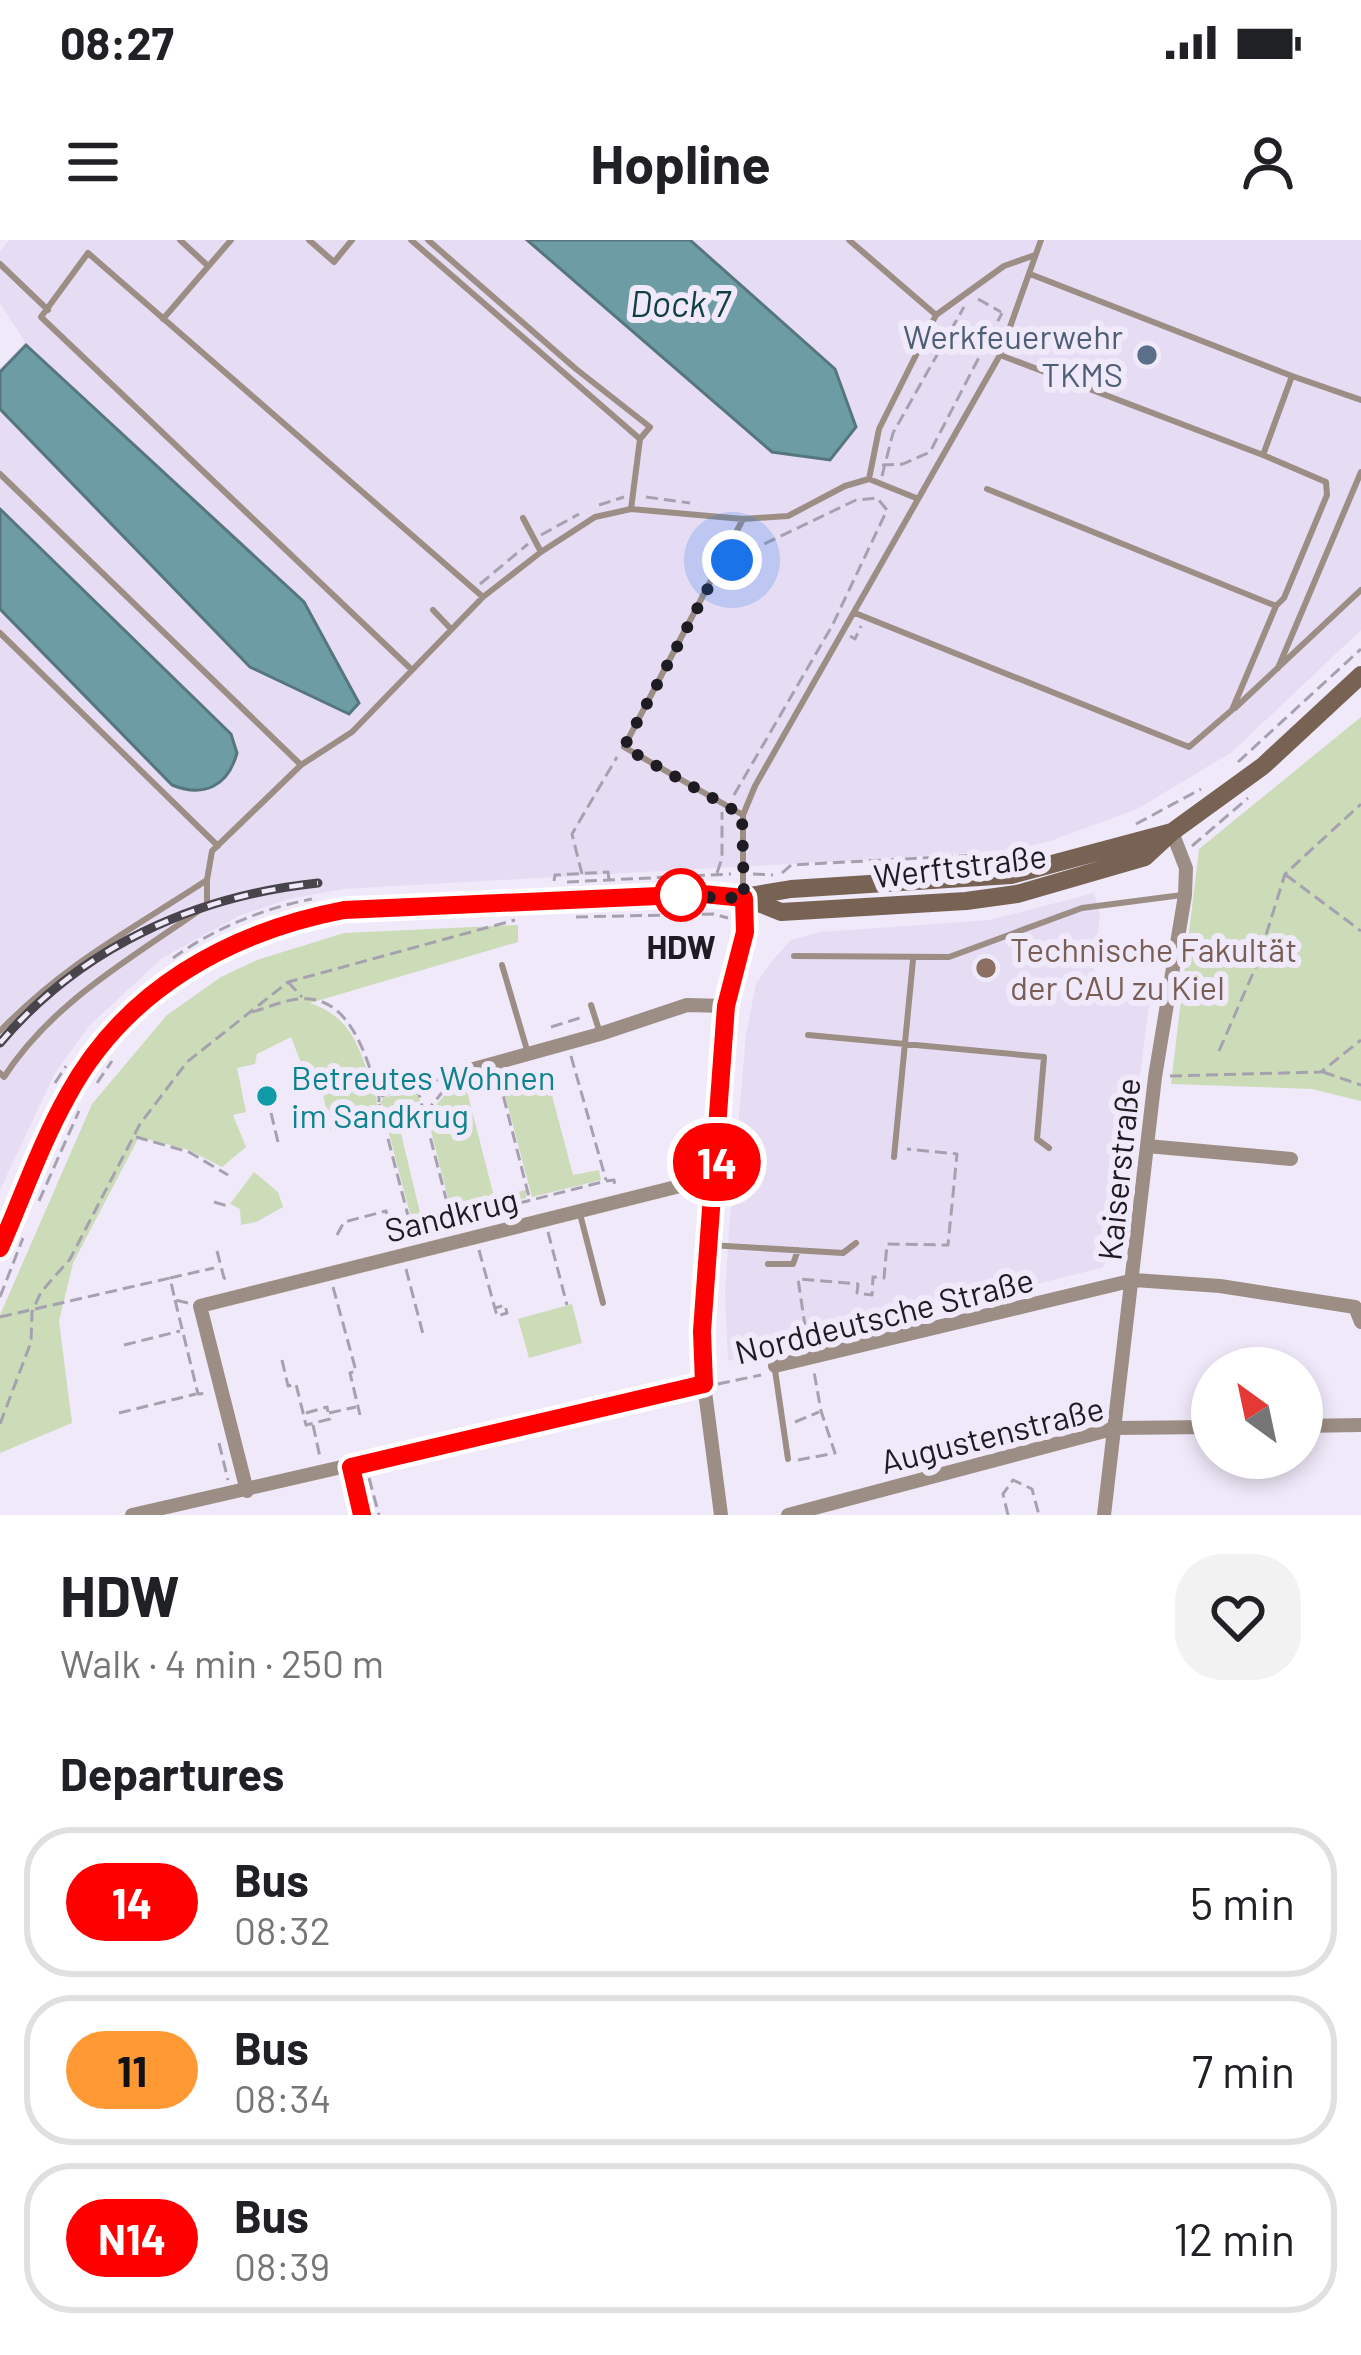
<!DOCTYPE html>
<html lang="en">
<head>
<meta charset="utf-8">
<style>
  body { margin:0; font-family:Barlow,sans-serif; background:#f2f2f2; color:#202124; height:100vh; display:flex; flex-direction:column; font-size:45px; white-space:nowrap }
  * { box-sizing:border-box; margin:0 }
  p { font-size:39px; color:#757577 }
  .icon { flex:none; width:66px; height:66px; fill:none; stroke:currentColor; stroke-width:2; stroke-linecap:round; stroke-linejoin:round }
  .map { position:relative; height:1275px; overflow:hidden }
  .sheet { display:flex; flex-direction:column; background:#fff; flex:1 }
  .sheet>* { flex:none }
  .badge { padding:0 24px; border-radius:39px; font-size:42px; line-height:78px }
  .needle { width:78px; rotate:327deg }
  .fabs { position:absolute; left:1191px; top:1107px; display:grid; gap:24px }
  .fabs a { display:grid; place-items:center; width:132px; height:132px; border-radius:50%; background:#fff; box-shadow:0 6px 18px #0003; font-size:60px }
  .you { position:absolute; width:60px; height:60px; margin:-30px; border:9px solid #fff; border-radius:50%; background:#1a73e8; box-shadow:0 0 0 18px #1a73e833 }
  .map>.badge { position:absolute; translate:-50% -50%; box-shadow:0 0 0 6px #fff }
  h2 { padding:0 60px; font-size:45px; line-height:108px }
  .round { display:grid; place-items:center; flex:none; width:126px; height:126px; border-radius:48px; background:#f2f2f2 }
  .overview { display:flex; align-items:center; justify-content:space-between; height:204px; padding:0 60px }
  h1 { font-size:57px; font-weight:700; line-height:90px }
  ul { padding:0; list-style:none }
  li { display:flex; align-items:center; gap:36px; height:150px; margin:0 24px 18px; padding:0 36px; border:6px solid #e0e0e0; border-radius:48px }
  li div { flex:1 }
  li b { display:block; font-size:45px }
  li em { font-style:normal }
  li .badge { min-width:132px; font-weight:700; text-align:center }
  .status { display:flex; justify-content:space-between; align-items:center; height:84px; padding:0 60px; background:#fff; direction:ltr }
  .status svg { height:33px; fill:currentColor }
  header { display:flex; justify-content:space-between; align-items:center; height:156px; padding:0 60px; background:#fff; font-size:54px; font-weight:700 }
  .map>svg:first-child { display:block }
</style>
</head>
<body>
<div class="status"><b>08:27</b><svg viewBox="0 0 49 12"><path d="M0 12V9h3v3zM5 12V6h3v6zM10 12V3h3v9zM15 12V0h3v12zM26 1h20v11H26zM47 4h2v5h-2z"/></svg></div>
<header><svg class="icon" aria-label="menu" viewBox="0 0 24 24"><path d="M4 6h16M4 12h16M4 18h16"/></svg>Hopline<svg class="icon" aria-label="person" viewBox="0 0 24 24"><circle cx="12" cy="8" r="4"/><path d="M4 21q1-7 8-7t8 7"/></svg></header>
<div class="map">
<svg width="1361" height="1275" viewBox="0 0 1361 1275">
  <rect width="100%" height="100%" fill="#f0e9fa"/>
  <!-- built -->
  <path fill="#e6dcf4" d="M9 0H1361V390L1232 512 1137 569 1050 601 1017 609 895 618 343 649 289 659 241 675 162 718 89 786 54 835 0 950V128L25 102 0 63V11Z
    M1094 653 1100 675 1092 744 1150 758 1117 1013 1101 1028 728 1121 725 1054 729 991 746 795 756 744 771 722 791 700 821 692 990 680Z"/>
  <!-- green -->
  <path fill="#ccdcb8" d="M1361 477V861L1312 849 1171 844 1199 609Z
    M518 685V702L310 763C356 779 359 812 376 854L377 865 368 880 325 891 315 870 326 868 322 850 312 851 291 797 257 814 255 824 237 828 246 872 233 875 246 907 222 927 189 910 139 897 73 1023 59 1081 72 1183 0 1213V1075L92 864 167 775 221 737 257 720 344 693Z
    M545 829 573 935 599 930 601 940 532 957 503 848 532 839Z
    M463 835 494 957 526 950V958L453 978 427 875Z
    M417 853 420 861 395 868 421 977 447 972V980L414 989 381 863 383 857Z
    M254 932 278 952 283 967 256 982 241 985 240 969 230 964Z
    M572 1064 582 1103 529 1118 518 1079Z"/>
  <!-- water -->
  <path fill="#6e9ca5" stroke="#56767e" stroke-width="3" d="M527 0H690L835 129 856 187 830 220 772 212Z
    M26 105 304 362 359 463 349 474 250 427 0 169V132Z
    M0 269 231 494 237 513C228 546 204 558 172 545L0 369Z"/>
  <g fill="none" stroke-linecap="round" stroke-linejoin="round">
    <!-- path -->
    <path stroke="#a6a1ae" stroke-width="3" stroke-dasharray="12 6" stroke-linecap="butt" d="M978 59 1001 72
      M882 225 903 224 930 212 1002 73
      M882 236 893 193 964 67
      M646 257 690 263
      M599 265 624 257
      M541 295 579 274
      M480 344 528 304
      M850 396 855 399 861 386
      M1238 522 1361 409
      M734 555 832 386 887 270 877 258 856 260 737 317
      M1136 584 1201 549
      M1192 606 1248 558
      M717 633 722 618V572
      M782 633 791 625 1033 612
      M582 634 572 594 617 517
      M753 634 773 635
      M1286 635 1361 691
      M554 641 555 635 608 632 609 640
      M567 642 731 634
      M576 677 713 674 728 678
      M173 718C213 689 264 668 312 659
      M288 742 302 757
      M252 772C267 768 284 760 299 759 351 754 367 819 379 857V864L366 887
      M551 787 583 777
      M1219 811 1257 724 1285 634 1361 564
      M571 816 606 940
      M1323 832 1361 845
      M1170 836 1321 832 1361 800
      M499 839 529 957
      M55 843 66 826
      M97 843 112 821
      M417 846 451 978
      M381 856 447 837
      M379 864 413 995
      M271 873 278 902
      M425 873 450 843
      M136 897 189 912 228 935
      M39 961 79 871
      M214 962 231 967
      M414 990 606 941 614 940 615 946
      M548 992 567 1065
      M337 995 344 982 386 971 394 1001
      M479 1010 497 1076 507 1073 505 1065 495 1068
      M217 1011 224 1038 229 1041
      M406 1029 424 1098
      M333 1047 356 1131 350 1133 360 1175
      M0 1057 23 998
      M175 1060 198 1154 207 1153
      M188 1063 175 1060 170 1038 214 1028
      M0 1077 170 1038
      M124 1105 180 1091
      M808 1106 798 1039 858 1044 857 1053 872 1055 873 1037 884 1038 887 1004 948 1005 957 914 907 909
      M282 1120 288 1146 296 1144 306 1185 330 1179 329 1173 356 1167
      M718 1144 761 1135
      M119 1173 196 1154
      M306 1173 327 1167 328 1172
      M795 1182 819 1172
      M0 1184 31 1102 32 1072 41 1052 70 1019 140 884 187 822 288 742 515 680
      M313 1185 320 1217
      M219 1203 228 1240
      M798 1220 835 1213 821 1171 814 1132
      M369 1238 379 1275
      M1008 1275 1003 1254 1013 1240 1032 1249 1039 1275"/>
    <!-- lane -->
    <path stroke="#9d8e85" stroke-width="6" d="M180 0 207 25
      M309 0 334 22 352 0
      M411 0 640 199 631 269
      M428 0 576 129 650 187 640 199
      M849 0 936 75
      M0 24 48 70
      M163 79 231 0
      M1000 115 1263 215 1292 136 1030 34
      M1292 136 1361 160
      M1263 215 1326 242 1327 255 1284 358 1276 366
      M0 234 301 525
      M869 239 879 189 936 75 1004 26 1035 15
      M523 278 541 312
      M433 370 451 389
      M855 373 1189 507 1232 470 1276 366 987 249
      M0 393 218 606
      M1278 428 1361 232
      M411 429 41 77 88 13 483 357
      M1235 468 1361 350
      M743 575 624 507 743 279
      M743 654V575L755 546 1000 115 1041 0
      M794 716 949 717 1082 668 1182 655
      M502 725 527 810
      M591 765 599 790
      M0 791C66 723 129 691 207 640L212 611 269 556 301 525 352 492 483 357 541 312 595 277 631 269 743 279 788 276 845 246 869 239 916 258
      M808 795 1044 817 1037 899 1049 908
      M0 833 4 837C54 760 134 717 207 665V640
      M894 917 913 720
      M580 974 603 1063
      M710 1005 843 1013 856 1003
      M768 1024H793L798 1010
      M775 1130 788 1219"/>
    <!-- street -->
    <path stroke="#9d8e85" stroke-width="14" d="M459 833 600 794 687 765 726 766
      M1147 906 1291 919
      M775 1126 1134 1040 1220 1046 1355 1067 1361 1082
      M1302 1186 1361 1185
      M351 1227 362 1275
      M247 1251 200 1066 716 937
      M132 1275 704 1144
      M721 1275 704 1144 702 1091 726 766 745 692 744 657
      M788 1275 1116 1188 1212 1187
      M1104 1275 1155 837 1185 655 1186 628 1172 592"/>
    <!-- secondary -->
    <path stroke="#776254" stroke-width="18" d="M744 657 781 672 966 661 1017 654 1145 617 1172 592 1263 526 1361 435
      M0 1008C22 958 41 903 68 855 126 750 229 692 344 670L702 654 744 657 791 649 1011 635 1172 592"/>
    <defs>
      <path id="rail" d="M0 803C81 707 195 656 318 643"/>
    </defs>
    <!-- rail casing -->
    <use href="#rail" stroke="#47444c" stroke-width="9"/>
    <!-- rail -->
    <use href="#rail" stroke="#f0e9fa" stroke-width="4.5" stroke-dasharray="14" stroke-linecap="butt"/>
  </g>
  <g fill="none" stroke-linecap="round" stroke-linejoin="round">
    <defs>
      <path id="line" d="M0 1008C22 958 41 903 68 855 125 750 229 692 344 670L703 654 744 658 745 692 726 766 702 1091 704 1144 351 1227 362 1275"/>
    </defs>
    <!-- line casing -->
    <use href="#line" stroke="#fff" stroke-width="27"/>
    <!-- line -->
    <use href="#line" stroke="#f00" stroke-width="18"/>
    <!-- walk -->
    <path stroke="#1e1c22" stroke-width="12" stroke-dasharray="0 21.6" d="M681 655 663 656 744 658 742 575 624 507 725 316 732 320"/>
  </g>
  <!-- markers -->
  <circle fill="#5c6f8a" stroke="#f0e9fa" stroke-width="4.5" cx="1147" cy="115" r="12"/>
  <circle fill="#fff" stroke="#f00" stroke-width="6" cx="681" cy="655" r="24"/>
  <circle fill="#8d6e63" stroke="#f0e9fa" stroke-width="4.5" cx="986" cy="728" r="12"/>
  <circle fill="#0f9aa8" stroke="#f0e9fa" stroke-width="4.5" cx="267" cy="856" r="12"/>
  <g text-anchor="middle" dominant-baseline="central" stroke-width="12" stroke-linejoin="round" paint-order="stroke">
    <!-- service labels -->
    <g font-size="33" fill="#4e5e75" stroke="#f0e9fa" text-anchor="end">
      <text x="1123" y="96">Werkfeuerwehr<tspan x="1123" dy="38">TKMS</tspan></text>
    </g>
    <!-- street labels -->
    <g font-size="33" fill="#1e1c22" stroke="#f0e9fa">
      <text transform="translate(960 625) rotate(-7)">Werftstraße</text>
      <text transform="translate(1118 929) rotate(-84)">Kaiserstraße</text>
      <text transform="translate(451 974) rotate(-14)">Sandkrug</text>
      <text transform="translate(884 1075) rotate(-14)">Norddeutsche Straße</text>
      <text transform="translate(992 1194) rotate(-14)">Augustenstraße</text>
    </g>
    <!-- stop labels -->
    <g font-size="33" font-weight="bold" fill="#1e1c22" stroke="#f0e9fa">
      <text x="681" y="706">HDW</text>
    </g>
    <!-- education labels -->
    <g font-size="33" fill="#785e54" stroke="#f0e9fa" text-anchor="start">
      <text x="1010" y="709">Technische Fakultät<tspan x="1010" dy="38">der CAU zu Kiel</tspan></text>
    </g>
    <!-- culture labels -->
    <g font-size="33" fill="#0d838f" stroke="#f0e9fa" text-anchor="start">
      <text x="291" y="837">Betreutes Wohnen<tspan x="291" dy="38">im Sandkrug</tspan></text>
    </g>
    <!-- water labels -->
    <g font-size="36" font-style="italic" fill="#113d45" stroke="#f0e9fa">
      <text x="680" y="62">Dock 7</text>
    </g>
  </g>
</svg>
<div class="fabs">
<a><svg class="needle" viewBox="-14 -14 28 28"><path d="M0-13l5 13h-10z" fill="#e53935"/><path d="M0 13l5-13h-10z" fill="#757577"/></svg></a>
</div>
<div class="you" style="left:732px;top:320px"></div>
<b class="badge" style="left:717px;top:922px;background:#f00;color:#fff">14</b>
</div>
<section class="sheet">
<div class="overview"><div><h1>HDW</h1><p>Walk · 4 min · 250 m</p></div><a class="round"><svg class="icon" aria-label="heart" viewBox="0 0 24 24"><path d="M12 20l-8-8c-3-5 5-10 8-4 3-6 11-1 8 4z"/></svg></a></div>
<h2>Departures</h2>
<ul>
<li><span class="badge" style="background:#f00;color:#fff">14</span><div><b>Bus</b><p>08:32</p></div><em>5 min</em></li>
<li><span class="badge" style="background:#f93;color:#111">11</span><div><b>Bus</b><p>08:34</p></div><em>7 min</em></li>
<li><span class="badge" style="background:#f00;color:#fff">N14</span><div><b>Bus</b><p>08:39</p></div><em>12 min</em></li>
</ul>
</section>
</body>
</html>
